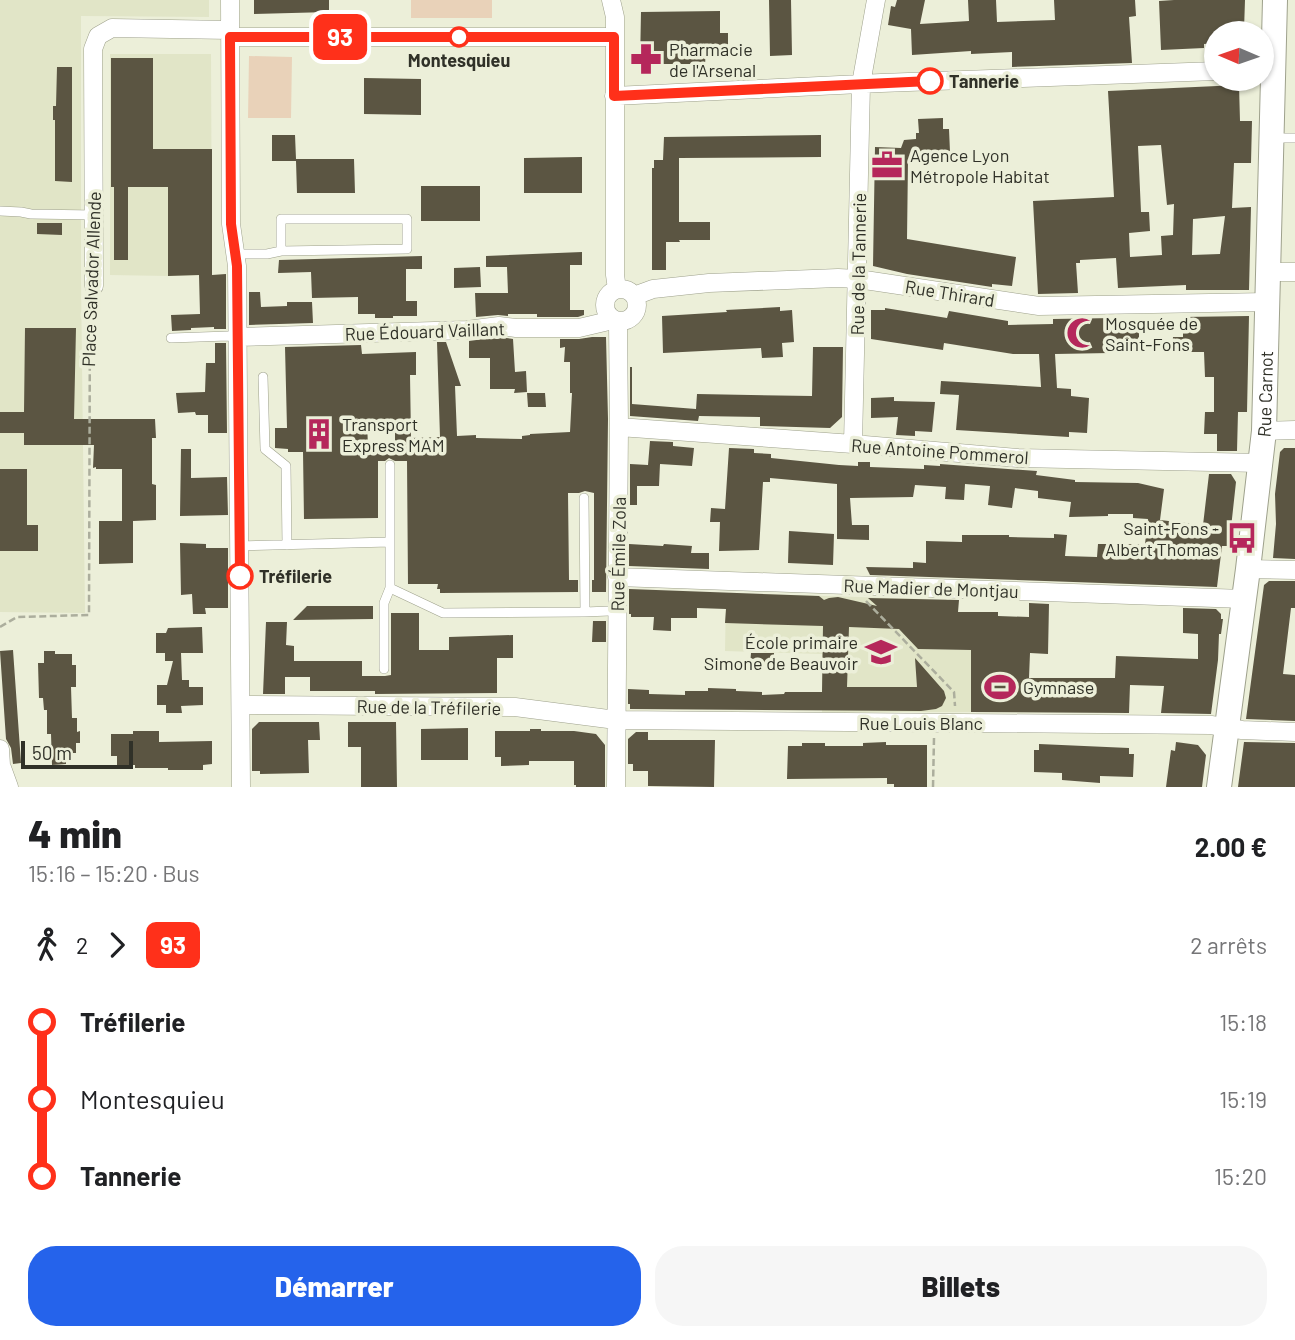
<!DOCTYPE html>
<html lang="fr">
<head>
<meta charset="utf-8">
<style>
  body { margin:0; font-family:Barlow,sans-serif; background:#f6f6f6; color:#202124; height:100vh; display:flex; flex-direction:column; font-size:26px; white-space:nowrap }
  * { box-sizing:border-box; margin:0 }
  p { font-size:23px; color:#757577 }
  .icon { flex:none; width:38px; height:38px; fill:none; stroke:currentColor; stroke-width:2; stroke-linecap:round; stroke-linejoin:round }
  .map { position:relative; height:787px; overflow:hidden }
  .side { display:flex; flex-direction:column; background:#fff; flex:1 }
  .side>* { flex:none }
  .badge { padding:0 14px; border-radius:10px; font-size:24px; line-height:46px }
  .needle { width:46px; rotate:272deg }
  .controls { position:absolute; left:1204px; top:21px; display:grid; gap:14px }
  .controls a { display:grid; place-items:center; width:70px; height:70px; border-radius:50%; background:#fff; box-shadow:0 2px 5px #0004; font-size:35px }
  .scale { position:absolute; left:21px; bottom:18px; width:112px; box-sizing:border-box; padding-left:7px; border:4px solid #303128; border-top:0; font-size:19px; line-height:24px; white-space:nowrap; color:#303128; -webkit-text-stroke:5px #ecefd9; paint-order:stroke }
  .map>.badge { position:absolute; translate:-50% -50%; box-shadow:0 0 0 4px #fff }
  .legs { display:flex; align-items:center; gap:10px; height:77px; padding:0 28px; font-size:23px }
  .legs p { margin-inline-start:auto }
  .summary { display:flex; align-items:center; justify-content:space-between; height:119px; padding:0 28px }
  h1 { font-size:38px; font-weight:800; line-height:52px }
  .action { display:flex; gap:14px; margin-top:auto; padding:14px 28px }
  .action a { flex:1; height:80px; border-radius:28px; background:#2563eb; color:#fff; font-size:28px; font-weight:800; line-height:80px; text-align:center }
  .action a+a { background:#f6f6f6; color:#202124 }
  ul { padding:0 28px; list-style:none }
  li { display:flex; align-items:center; gap:24px; height:77px; font-size:26px }
  li i { display:grid; place-items:center; width:10px; height:100%; margin:0 9px; background:currentColor }
  li i::after { content:''; width:18px; height:18px; margin:-9px; border:5px solid; border-radius:50%; background:#fff }
  li p { margin-inline-start:auto }
  li:first-child i { background:linear-gradient(#0000 50%,currentColor 0) }
  li:last-child i { background:linear-gradient(currentColor 50%,#0000 0) }
  .map>svg:first-child { display:block }
</style>
</head>
<body>
<div class="map">
<svg width="1295" height="787" viewBox="0 0 1295 787">
  <rect width="100%" height="100%" fill="#ecefd9"/>
  <!-- built -->
  <path fill="#e1e5c7" d="M0 0H209V17L81 16V279L85 613 0 612Z
    M110 54H211L212 275 168 276 110 275Z
    M726 593 922 599 921 649 974 650 1028 712H822V654L725 651Z"/>
  <!-- green -->
  <path fill="#e9d2b9" d="M411 0H492V18H411Z
    M249 56 292 57 291 118H248Z"/>
  <!-- building -->
  <path fill="#5b5542" fill-rule="evenodd" d="M254 0H329V12L254 14Z
    M769 0H791L792 55 770 56Z
    M897 0H925L920 24 969 21 968 0H996L997 22 1055 20 1054 0H1135L1136 16 1129 17 1132 63 1012 67V52L971 54V51L912 55 911 29 888 25 891 6 895 7Z
    M1174 0H1245L1244 30 1241 29V33H1216V43L1204 44V48L1161 50 1159 1Z
    M720 11V33H728V51H706L705 64H640L641 12Z
    M111 58H153V149H212V275L226 274V329H214V327L191 328V330L172 331 171 315 200 314 199 275 168 276V187H128V260H114V187H111Z
    M57 67H72V182L55 181V120H53V106H56Z
    M364 78 421 79V115L364 114Z
    M1239 85 1240 121H1252L1251 163H1234L1232 208 1251 207 1249 290H1186V285L1118 288 1116 258 1080 260V263H1076L1078 293 1038 294 1033 201 1114 197 1108 91ZM1161 145 1167 205 1174 204 1173 235 1161 236 1162 255 1130 257 1129 233 1150 231 1149 212H1141L1138 146ZM1225 216 1220 254 1192 255 1193 219Z
    M943 118V129H949L950 152H944V158L908 160 907 239 1016 257 1012 286 992 284V287L907 274 873 266 875 147 901 148 904 140 916 139V133H919L918 119Z
    M272 135H295L296 159H354L355 193H297L296 161H272Z
    M821 135V157L679 158V222H710V240H679L680 242H666V270H652V168H654V160H663L664 137Z
    M582 157V193H524V158Z
    M421 186H480V221H421Z
    M37 223H62V235L37 234Z
    M582 252V265H570V310H584V315L578 317H537V314H508V316L498 315 476 317 475 293H508L507 267H486V256Z
    M422 256V269H406V301H417V316H393V318H375V314H358V297L312 298 311 272 278 273 279 260Z
    M480 267 481 287 454 288V268Z
    M249 292H260L261 307 287 306V302H312L313 323 249 325Z
    M780 307V311L792 310 794 342 782 343 783 357 762 358 761 348 663 353 662 316 727 312 726 310Z
    M885 308 947 318 949 311 1008 321V325L1053 324V319L1115 318 1116 323 1125 324V328H1139V344H1125V346L1109 345 1110 353 1055 354 1057 388 1071 389V396L1089 398 1087 433 1069 432V437L956 430 959 395 940 394 941 381 1041 387 1039 354H1013L944 343 943 350 871 339V310H885Z
    M1249 316 1247 412H1238L1237 451H1217V434H1204L1205 412H1214V377H1205L1204 352H1172L1173 337H1183V317Z
    M25 328H76L74 419H155L156 438H152V484L156 485V520L133 521V563L99 564V521H122V469H96V467L93 468 94 445H24V433H0V412H24Z
    M499 337 513 339 515 372 526 371 527 392 514 393 515 389H490V358H469V341Z
    M592 337H606L608 419 606 592H592V580H594V493L585 491 579 493H568L569 580H578V592L440 593V589H437L438 584H408L407 461H395L389 458 385 461H378V518L304 519 303 452H288V449L275 448V428H287L285 347 361 345 362 354 416 352V375H410L411 438 440 437 437 342H446L461 386H455L457 436 476 435V438L522 439V436L530 435V434L570 432 572 393H570V362H564L565 347 560 348V339H579ZM367 420 395 421V448H368Z
    M215 343H226V345L227 433H208V415H196L195 412 178 413 176 393 205 392 206 363H215Z
    M813 347H843L842 417 830 428 760 426V417L699 416 698 421 630 416V367H632V404L696 409 697 394 812 396Z
    M527 393H545L546 407H528Z
    M894 397V401L935 402 932 432 915 431V436L896 435 898 417 871 418V398Z
    M650 441 673 442V446L694 448 692 466 660 464 659 486H637V505H630V464L648 465Z
    M729 448 754 449V453L771 454V458L839 465 858 466V462H870V467L924 469V465L940 466V464L1037 471 1036 475 1075 480V482L1138 483 1164 489 1160 520 1203 525 1209 474H1231L1236 482 1229 546H1222L1217 587 870 575 866 567 913 568V562L926 563V541L962 542V535H1009V537L1054 538V534L1067 535 1065 556 1097 557 1098 544H1145L1148 519 1133 518V514H1108V516L1069 517 1071 502 1038 498V491L1015 488 1012 508 988 505 990 486 965 484 964 500 945 499 946 487 915 485 913 497 850 498 852 525H869V540L837 539V484L770 478V482H763L759 550 719 551 720 522H710L711 508 725 509Z
    M1284 448H1295V559L1273 558 1276 524 1275 494 1280 452Z
    M181 449H191V478L227 477 228 515 180 516Z
    M0 469H27V525H38V551H0Z
    M789 531 834 534 833 565 788 563Z
    M180 543 206 544V548H228V608H205L206 614H193L192 594 181 595Z
    M629 544 663 546 664 544 692 546 691 553H709V569L629 566Z
    M1269 581H1295V608H1291L1283 674 1295 675V721L1246 719 1264 585Z
    M629 589 819 596 824 600 829 598 838 597 877 606 868 598 959 600 958 612H998V616L1029 617V603L1049 604 1048 654 1030 653 1029 678H1115L1116 656 1198 659V634L1183 633V608L1216 609 1221 614V619H1223L1221 634H1219L1218 660 1211 714 1161 713 1164 686 1130 685 1129 713 971 712V650L918 649 899 629 849 627 847 687H917L915 658 944 691 946 698 942 706 936 709 921 711 630 709V704H628V689L649 690V694L685 695V691H708V688L736 689V691L762 692V695L784 694 785 692H822L823 626 725 623 726 609 697 608V618H671V631L653 630 654 617H631V614H629Z
    M307 606H373V619L293 620Z
    M391 613H419V650H449V637L513 635V658H497V693L375 694V691H310V677H285V694H263L266 622H287L286 645 294 646V661H362V676H385L391 675Z
    M593 621H606V642H592Z
    M202 627 203 653H181L182 680H189V687H203V705L181 706 182 713H166V705H157V685H167L173 661H165V653H156V633H166L168 628Z
    M13 650 21 763 13 764 11 748 6 739 0 651Z
    M44 651H55V654H72V665H76V687H71L72 718H77V732L80 731V743H76V753H66V764L52 765 51 734H47V710H44L43 698H39L38 663H44Z
    M751 653H774V665H750Z
    M259 722H319L320 740H308L309 773 260 774V771H252V729Z
    M348 722H396L397 787H361V747H348Z
    M468 728V760H421V729Z
    M530 729H541V731H574L596 734 605 745V787H576V785H574V761H529V765L501 766V757H495V731H530Z
    M133 731H159V742L212 741V764L203 765V770H168V768H135V765H117V756H111V734H133Z
    M636 732H648V740H715L714 787 648 786V771H633V764H628V739Z
    M886 742V745H927V787H894V784H887V778L787 779 788 746H802V743H825V746H863V743Z
    M1176 742 1198 745 1206 755 1202 787H1166L1171 750 1175 751Z
    M1244 742 1295 743V787H1238Z
    M1039 744 1129 748V754H1134L1133 777 1100 776V783L1062 780V773L1034 772V750H1039Z"/>
  <g fill="none" stroke-linecap="round" stroke-linejoin="round">
    <defs>
      <path id="service" d="M1272 138H1295
        M0 211 21 212 31 214 94 215
        M236 254H267L281 251 407 249V219H281V251
        M171 338 228 336 237 337
        M263 377 265 449 286 466 287 545
        M390 465V542
        M239 546 390 542V588L443 613 585 612 584 498
        M585 612 609 611
        M384 669V603L390 588"/>
      <path id="minor" d="M230 0 231 224 237 266 241 787
        M611 0 615 17V275L617 289
        M230 37H614
        M614 96 881 83 1216 71
        M1268 272H1295
        M94 286 93 49 98 36 112 28 230 30
        M605 305a16 16 0 1 1 32 0a16 16 0 1 1-32 0Z
        M634 296 653 289 709 283 838 278 858 279 1039 306 1267 302
        M237 337 467 330 499 326 516 328H579L613 320
        M619 427 853 444 1018 458 1261 463
        M1264 431 1295 430
        M853 444 861 84 876 0
        M1248 569 1295 570
        M617 577 1244 599
        M241 705 515 707 616 720 1211 725 1242 730 1295 732
        M0 749 1 765 9 787
        M616 787 619 427 618 322"/>
      <g id="secondary">
        <path id="s1" d="M1219 787 1248 569 1264 431 1275 0"/>
      </g>
    </defs>
    <!-- service casing -->
    <use href="#service" stroke="#9ea18c" stroke-width="10"/>
    <!-- minor casing -->
    <use href="#minor" stroke="#9ea18c" stroke-width="19"/>
    <!-- secondary casing -->
    <use href="#secondary" stroke="#9ea18c" stroke-width="26"/>
    <!-- path -->
    <path stroke="#acae9d" stroke-width="2.5" stroke-dasharray="7 3.5" stroke-linecap="butt" d="M866 601 954 692 955 706
      M0 627 17 617 89 615 90 302
      M933 787 934 738"/>
    <!-- service -->
    <use href="#service" stroke="#fff" stroke-width="9"/>
    <!-- minor -->
    <use href="#minor" stroke="#fff" stroke-width="18"/>
    <!-- secondary -->
    <use href="#secondary" stroke="#fff" stroke-width="24"/>
  </g>
  <g fill="none" stroke-linecap="round" stroke-linejoin="round">
    <defs>
      <path id="line-1" d="M240 576 237 266 231 224 230 37H614V96L930 81"/>
    </defs>
    <!-- line-1 casing -->
    <use href="#line-1" stroke="#fff" stroke-width="16"/>
    <!-- line-1 -->
    <use href="#line-1" stroke="#ff301a" stroke-width="10"/>
  </g>
  <!-- icons -->
  <defs>
    <symbol id="pharmacy-bare" viewBox="-9 -9 18 18"><path d="M-2-6h4v4h4v4h-4v4h-4v-4h-4v-4h4Z" fill="#b5275b" stroke="#ecefd9" stroke-width="2.5" paint-order="stroke"/></symbol>
    <symbol id="office-bare" viewBox="-9 -9 18 18"><path d="M-6-3h4V-5.5h4V-3h4V5H-6ZM-1-4.5V-3h2v-1.5ZM-6 0V1H6V0Z" fill="#b5275b" stroke="#ecefd9" stroke-width="2.5" paint-order="stroke"/></symbol>
    <symbol id="mosque-bare" viewBox="-9 -9 18 18"><path d="M3.5-4.9A6 6 0 1 0 3.5 4.9A5 5 0 1 1 3.5-4.9Z" fill="#b5275b" stroke="#ecefd9" stroke-width="2.5" paint-order="stroke"/></symbol>
    <symbol id="building-bare" viewBox="-9 -9 18 18"><path d="M-4-6H4V6H1V3H-1V6H-4ZM-2.5-4.3h1.7v1.8h-1.7ZM.8-4.3h1.7v1.8H.8ZM-2.5-1h1.7V.8h-1.7ZM.8-1h1.7V.8H.8Z" fill="#b5275b" stroke="#ecefd9" stroke-width="2.5" paint-order="stroke"/></symbol>
    <symbol id="bus-bare" viewBox="-9 -9 18 18"><path d="M-5-6H5V4H4V6H2V4H-2V6H-4V4H-5ZM-3.5-4V0h7V-4ZM-3.5 1.2v1.5H-2V1.2ZM2 1.2v1.5H3.5V1.2Z" fill="#b5275b" stroke="#ecefd9" stroke-width="2.5" paint-order="stroke"/></symbol>
    <symbol id="school-bare" viewBox="-9 -9 18 18"><path d="M0-5L7-2L0 1L-7-2ZM-4 1L0 2.5L4 1V4Q0 6-4 4Z" fill="#b5275b" stroke="#ecefd9" stroke-width="2.5" paint-order="stroke"/></symbol>
    <symbol id="stadium-bare" viewBox="-9 -9 18 18"><path d="M0-5a6.5 5 0 1 0 0 10a6.5 5 0 1 0 0-10ZM-3.5-1.8h7v3.6h-7Z" fill="#b5275b" stroke="#ecefd9" stroke-width="2.5" paint-order="stroke"/></symbol>
  </defs>
  <g fill-rule="evenodd">
    <use href="#pharmacy-bare" x="624" y="37" width="44" height="44"/>
    <use href="#office-bare" x="865" y="143" width="44" height="44"/>
    <use href="#mosque-bare" x="1060" y="311" width="44" height="44"/>
    <use href="#building-bare" x="297" y="412" width="44" height="44"/>
    <use href="#bus-bare" x="1220" y="516" width="44" height="44"/>
    <use href="#school-bare" x="859" y="630" width="44" height="44"/>
    <use href="#stadium-bare" x="978" y="665" width="44" height="44"/>
  </g>
  <!-- markers -->
  <g fill="#fff" stroke="#ff301a" stroke-width="3.5">
    <circle cx="459" cy="37" r="9"/>
    <circle cx="930" cy="81" r="12"/>
    <circle cx="240" cy="576" r="12"/>
  </g>
  <g text-anchor="middle" dominant-baseline="central" stroke-width="7" stroke-linejoin="round" paint-order="stroke">
    <!-- poi labels -->
    <g font-size="18" fill="#303128" stroke="#ecefd9" text-anchor="start">
      <text x="669" y="49">Pharmacie<tspan x="669" dy="21">de l'Arsenal</tspan></text>
      <text x="910" y="155">Agence Lyon<tspan x="910" dy="21">Métropole Habitat</tspan></text>
      <text x="1105" y="323">Mosquée de<tspan x="1105" dy="21">Saint-Fons</tspan></text>
      <text x="342" y="424">Transport<tspan x="342" dy="21">Express MAM</tspan></text>
      <text x="1219" y="528" text-anchor="end">Saint-Fons -<tspan x="1219" dy="21">Albert Thomas</tspan></text>
      <text x="858" y="642" text-anchor="end">École primaire<tspan x="858" dy="21">Simone de Beauvoir</tspan></text>
      <text x="1023" y="687">Gymnase</text>
    </g>
    <!-- stop labels -->
    <g font-size="18" font-weight="bold" fill="#303128" stroke="#ecefd9" text-anchor="start">
      <text x="459" y="60" text-anchor="middle">Montesquieu</text>
      <text x="949" y="81">Tannerie</text>
      <text x="259" y="576">Tréfilerie</text>
    </g>
    <!-- street labels -->
    <g font-size="18" fill="#303128" stroke="#ecefd9">
      <text transform="translate(858 264) rotate(-89)">Rue de la Tannerie</text>
      <text transform="translate(91 279) rotate(-88)">Place Salvador Allende</text>
      <text transform="translate(950 293) rotate(9)">Rue Thirard</text>
      <text transform="translate(425 331) rotate(-2)">Rue Édouard Vaillant</text>
      <text stroke="none"><textPath href="#s1" startOffset="396">Rue Carnot</textPath></text>
      <text transform="translate(940 451) rotate(4)">Rue Antoine Pommerol</text>
      <text transform="translate(618 554) rotate(-89)">Rue Émile Zola</text>
      <text transform="translate(931 588) rotate(2)">Rue Madier de Montjau</text>
      <text transform="translate(429 707) rotate(1)">Rue de la Tréfilerie</text>
      <text x="921" y="723">Rue Louis Blanc</text>
    </g>
  </g>
</svg>
<div class="controls">
<a><svg class="needle" viewBox="-14 -14 28 28"><path d="M0-13l5 13h-10z" fill="#e53935"/><path d="M0 13l5-13h-10z" fill="#757577"/></svg></a>
</div>
<div class="scale">50 m</div>
<b class="badge" style="left:340px;top:37px;background:#ff301a;color:#fff">93</b>
</div>
<section class="side">
<div class="summary"><div><h1>4 min</h1><p>15:16 – 15:20 · Bus</p></div><b>2.00 €</b></div>
<div class="legs"><svg class="icon" aria-label="walk" viewBox="0 0 24 24"><circle cx="13" cy="4" r="2"/><path d="M13 8l-2 6 4 7M11 14l-3 7M7 12l3-4h3l4 4"/></svg>2<svg class="icon" aria-label="forward" viewBox="0 0 24 24"><path d="M9 5l7 7-7 7"/></svg><b class="badge" style="background:#ff301a;color:#fff">93</b><p>2 arrêts</p></div>
<ul>
<li><i style="color:#ff301a"></i><b>Tréfilerie</b><p>15:18</p></li>
<li><i style="color:#ff301a"></i><span>Montesquieu</span><p>15:19</p></li>
<li><i style="color:#ff301a"></i><b>Tannerie</b><p>15:20</p></li>
</ul>
<div class="action"><a>Démarrer</a><a>Billets</a></div>
</section>
</body>
</html>
